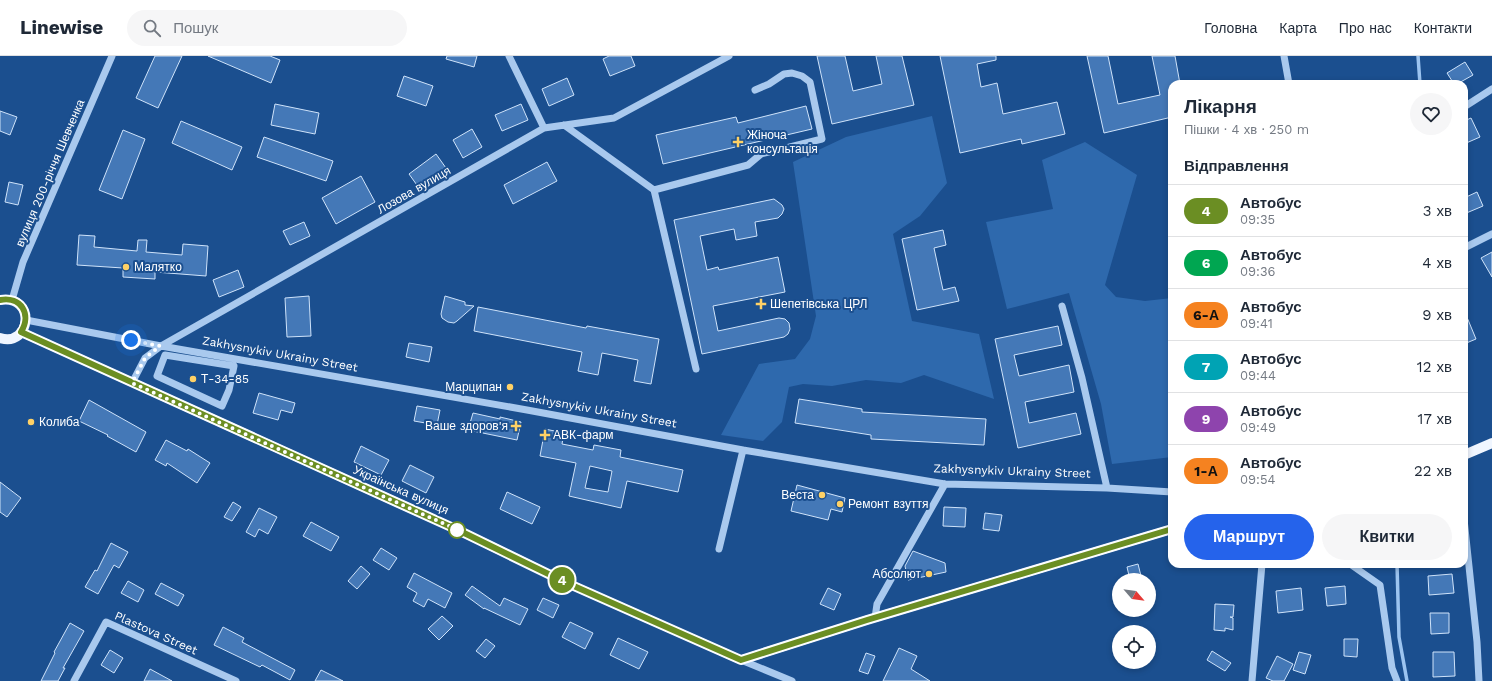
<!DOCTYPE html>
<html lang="uk">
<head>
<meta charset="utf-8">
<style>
  body { margin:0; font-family:"Work Sans",sans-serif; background:#f6f6f7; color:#1f2937; height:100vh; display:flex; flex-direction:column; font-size:15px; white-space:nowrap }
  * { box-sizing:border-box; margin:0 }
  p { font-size:13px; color:#747a83 }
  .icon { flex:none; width:22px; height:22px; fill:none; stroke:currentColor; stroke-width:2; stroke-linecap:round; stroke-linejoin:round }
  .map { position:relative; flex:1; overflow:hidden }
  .drawer { position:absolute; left:1168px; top:24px; width:300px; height:488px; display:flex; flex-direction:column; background:#fff; border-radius:12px; box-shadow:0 2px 6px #0003 }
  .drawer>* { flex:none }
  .badge { padding:0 8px; border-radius:13px; font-size:14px; line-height:26px }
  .needle { width:26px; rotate:118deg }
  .tools { position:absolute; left:1112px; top:517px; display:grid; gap:8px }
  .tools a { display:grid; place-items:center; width:44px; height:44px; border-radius:50%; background:#fff; box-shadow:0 2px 6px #0003; font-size:20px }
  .you { position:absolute; width:20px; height:20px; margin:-10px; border:3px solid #fff; border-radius:50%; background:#1a73e8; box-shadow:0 0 0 6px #1a73e833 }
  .map>.badge { position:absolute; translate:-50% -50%; box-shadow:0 0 0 2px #fff }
  h2 { padding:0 16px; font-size:15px; line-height:36px }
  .round { display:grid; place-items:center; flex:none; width:42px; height:42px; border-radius:21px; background:#f6f6f7 }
  .summary { display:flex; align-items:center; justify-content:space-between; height:68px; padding:0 16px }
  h1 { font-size:19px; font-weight:700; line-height:30px }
  .primary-button { display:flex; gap:8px; margin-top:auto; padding:8px 16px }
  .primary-button a { flex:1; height:46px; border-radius:24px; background:#2563eb; color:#fff; font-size:16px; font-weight:700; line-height:46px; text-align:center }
  .primary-button a+a { background:#f6f6f7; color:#1f2937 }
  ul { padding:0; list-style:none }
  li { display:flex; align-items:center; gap:12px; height:52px; padding:0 16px; border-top:1px solid #e0e1e3 }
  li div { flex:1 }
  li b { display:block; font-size:15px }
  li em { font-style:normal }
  li .badge { min-width:44px; font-weight:700; text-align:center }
  header { display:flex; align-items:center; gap:24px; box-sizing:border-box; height:56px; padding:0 20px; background:#fff; border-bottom:1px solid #e0e1e3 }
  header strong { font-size:19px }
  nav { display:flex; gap:22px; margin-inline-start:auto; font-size:14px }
  .search { width:280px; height:36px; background:#f6f6f7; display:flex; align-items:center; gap:10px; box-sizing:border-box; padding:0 14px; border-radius:22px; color:#747a83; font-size:15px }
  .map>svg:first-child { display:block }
</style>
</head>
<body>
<header>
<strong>Linewise</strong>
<div class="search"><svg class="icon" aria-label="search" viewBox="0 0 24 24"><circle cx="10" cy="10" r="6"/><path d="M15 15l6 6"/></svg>Пошук</div>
<nav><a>Головна</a><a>Карта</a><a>Про нас</a><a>Контакти</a></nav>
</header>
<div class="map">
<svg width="1492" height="625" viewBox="0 0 1492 625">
  <rect width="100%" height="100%" fill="#1b4f8f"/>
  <!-- green -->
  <path fill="#2e69ad" d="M932 60 947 127 920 160 893 178 912 265 979 278 994 343 924 319 901 327 866 324 832 330 803 328 789 331 782 366 763 385 721 379 759 308 795 303 810 283 816 260 793 106 846 81Z
    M1085 86 1137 119 1105 229 1116 241 1145 245 1172 242V401L1112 408 1101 348 1069 237 1007 253 986 166 1053 153 1042 104Z"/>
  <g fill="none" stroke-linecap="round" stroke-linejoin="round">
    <!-- stream -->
    <path stroke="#9cc4f0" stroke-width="3.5" d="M1418 0 1420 28
      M1397 508 1399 581 1407 625"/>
  </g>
  <!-- building -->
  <path fill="#4478b7" stroke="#cfe3fa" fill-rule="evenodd" d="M155 0H182L158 52 136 42Z
    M208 0H270L280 4 271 27Z
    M447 0H477L474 11 446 3Z
    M609 0H631L635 10 610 20 603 3Z
    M817 0H845L853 35 882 28 876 0H902L914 49 832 68Z
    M940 0H996V4L977 8 981 31 997 27 1003 58 1057 46 1065 78 1022 88 1021 83 960 97Z
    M1087 0H1108L1118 48 1160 39 1152 0H1175L1180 28H1172V61L1104 77Z
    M1465 6 1473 19 1457 28H1454L1447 17Z
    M404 20 433 30 426 50 397 40Z
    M567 22 574 39 549 50 542 33Z
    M275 48 319 57 315 78 271 69Z
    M521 48 528 64 502 75 495 59Z
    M806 50 812 73 663 108 656 79 736 61 738 67Z
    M0 55 17 61 10 79 0 75Z
    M1471 62 1480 81 1464 88V65Z
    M181 65 242 91 232 114 172 87Z
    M472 73 482 91 463 102 453 84Z
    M123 74 145 83 122 143 99 134Z
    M264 81 333 105 326 125 257 101Z
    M436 98 446 112 419 132 409 118Z
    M547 106 557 125 513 148 504 129Z
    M361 120 375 146 336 168 322 142Z
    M9 126 23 129 18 149 5 146Z
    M1477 136 1483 150 1464 158V142Z
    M774 143 782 149 784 153 782 158 778 162 755 166 757 180 736 184 734 173 700 180 707 214 718 211 719 214 778 201 785 236 713 250 718 275 779 262 785 263 789 267 790 273 788 278 784 281 702 298 674 164Z
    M304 166 310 180 290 189 283 175Z
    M943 174 946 189 934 192 943 234 955 231 959 245 917 254 902 183Z
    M79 179 95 180 94 191 137 195 138 184H147L146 196 182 199 183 188 208 190 206 220 155 216V223L123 221V212L77 209Z
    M1492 196V221L1481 202Z
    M238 214 244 231 219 241 213 224Z
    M309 240 311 280 287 281 285 242Z
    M445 240 465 246V249L474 250 457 265 454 267 448 266 442 262 441 258Z
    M478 251 586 272 587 270 659 283 651 328 634 325 638 304 602 297 598 319 578 315 582 296 474 275Z
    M1464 254 1476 283 1464 288Z
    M1058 270 1062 289 1014 299 1019 320 1069 309 1074 336 1025 346 1029 367 1076 357 1081 378 1018 392 995 283Z
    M409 287 432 291 429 306 406 301Z
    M259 337 295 347 292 357 281 354 278 364 253 357Z
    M799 343 862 353V356L986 363 984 389 871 383V379L795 367Z
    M89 344 146 376 136 396 107 380 108 379 79 365Z
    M417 350 440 354 437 369 414 365Z
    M473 357 500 363V361L521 366 517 384 468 374Z
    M545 373 564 377 562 388 593 394 594 389 621 394 620 401 683 414 678 436 627 425 621 452 569 440 576 407 540 400ZM590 410 612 415 608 436 585 432Z
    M166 384 187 395 188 393 210 407 197 427 167 407 166 410 155 404Z
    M361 390 389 404 381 419 354 406Z
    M410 409 434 421 426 437 402 425Z
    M0 426 21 442 7 461 0 456Z
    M797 429 845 442 842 456 831 453 828 464 791 455Z
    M507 436 540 451 532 468 500 453Z
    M233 446 241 451 232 465 224 461Z
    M944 451 966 452 965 471 943 470Z
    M259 452 277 461 268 478 259 473 255 481 246 476Z
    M985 457 1002 459 999 475 983 473Z
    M311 466 339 481 331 495 303 480Z
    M111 487 128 496 119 512 114 509 98 538 85 531 95 514 97 515Z
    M381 492 397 502 389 514 373 504Z
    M913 495 945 507 946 516 908 524 905 510Z
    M1138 508 1142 524H1130L1127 511Z
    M361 510 370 518 357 533 348 525Z
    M414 517 452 537 445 552 428 543 424 551 413 545 417 537 407 531Z
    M1452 518 1454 537 1429 539 1428 520Z
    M128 525 144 534 138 546 121 537Z
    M161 527 184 539 178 550 155 538Z
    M472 530 500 550 504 542 528 553 520 569 484 552V553L465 539Z
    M1345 530 1346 548 1327 550 1325 532Z
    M828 532 841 538 834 554 820 548Z
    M1301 532 1303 554 1278 557 1276 535Z
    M543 542 559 549 553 562 537 554Z
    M1215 548 1234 549 1233 561H1230L1233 562V574L1225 572V575L1214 574Z
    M1430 557H1449V577L1431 578Z
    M442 560 453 570 439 584 428 573Z
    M570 566 593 577 585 593 562 581Z
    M70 567 84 575 63 612H65L58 625H41L55 597 54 596Z
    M223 571 244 582 242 586 295 614 290 624 262 609 260 611 214 589Z
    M618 582 648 596 639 613 610 599Z
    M486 583 495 590 485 602 476 595Z
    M1344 583H1358L1357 601 1344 600Z
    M899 592 917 600 911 613 930 625H883Z
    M110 594 123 602 114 617 101 609Z
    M1212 595 1231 607 1225 615 1207 604Z
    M1299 596 1311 599 1305 618 1293 614Z
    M1433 596H1454L1455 620 1433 621Z
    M866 597 875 600 868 618 859 615Z
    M1277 600 1293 608 1284 625H1273L1266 622Z
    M150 613 172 625H144Z
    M321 614 343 625H315Z"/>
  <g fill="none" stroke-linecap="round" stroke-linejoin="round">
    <!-- minor -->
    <path stroke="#a9c9ee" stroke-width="7" d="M509 0 544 72
      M1284 0 1289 28
      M1464 51 1492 33
      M564 69 654 134 748 109 761 98 822 83 810 26 802 20 792 17 784 18 769 28 755 34
      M654 134 696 313
      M1464 192 1492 178
      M12 244 23 206 112 0
      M1062 250 1082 322 1107 432
      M26 264 161 290 527 354 743 394 945 428 1107 432 1172 436
      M165 299 234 310 229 334 222 350 157 320Z
      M132 327 145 302 161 290 544 72 614 62 729 0
      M1464 463 1477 586 1479 625
      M719 493 743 394
      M1350 508 1380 529 1392 612 1397 625
      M875 562 877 548 945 428
      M741 604 792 625
      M74 625 106 566 236 625
      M1252 625 1262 508"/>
    <!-- major -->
    <path stroke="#f0f6ff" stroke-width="10" d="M0 244C37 238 31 292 0 282
      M21 276 460 475 567 527 741 604 867 564 1172 473
      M1464 399 1492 387"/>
  </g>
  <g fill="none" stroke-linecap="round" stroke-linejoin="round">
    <defs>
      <path id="line" d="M0 244C21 240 32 258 21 276L460 475 567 527 741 604 867 564 1172 473"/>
    </defs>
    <!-- line casing -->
    <use href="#line" stroke="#fff" stroke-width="9"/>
    <!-- line -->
    <use href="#line" stroke="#6b8e23" stroke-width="6"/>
    <!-- walk -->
    <path stroke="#fff" stroke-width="4" stroke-dasharray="0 7.2" d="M131 284 160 290 145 302 132 327 460 475 457 474"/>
  </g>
  <!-- markers -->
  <g fill="#ffd166" stroke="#1b4f8f" stroke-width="1.5">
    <path d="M736 80h4v4h4v4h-4v4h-4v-4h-4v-4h4z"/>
    <circle cx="126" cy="211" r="4"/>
    <path d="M759 242h4v4h4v4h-4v4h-4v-4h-4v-4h4z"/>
    <circle cx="193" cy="323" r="4"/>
    <circle cx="510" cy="331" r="4"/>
    <circle cx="31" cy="366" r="4"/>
    <path d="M514 364h4v4h4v4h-4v4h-4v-4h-4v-4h4z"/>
    <path d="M543 373h4v4h4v4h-4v4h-4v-4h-4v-4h4z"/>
    <circle cx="822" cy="439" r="4"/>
    <circle cx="840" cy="448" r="4"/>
    <circle cx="929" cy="518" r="4"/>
  </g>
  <circle fill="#fff" stroke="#6b8e23" stroke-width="2" cx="457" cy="474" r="8"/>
  <g text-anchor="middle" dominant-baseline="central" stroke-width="4" stroke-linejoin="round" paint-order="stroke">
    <!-- poi labels -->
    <g font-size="12" fill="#fff" stroke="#1b4f8f" text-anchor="start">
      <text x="747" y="79">Жіноча<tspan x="747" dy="14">консультація</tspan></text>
      <text x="134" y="211">Малятко</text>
      <text x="770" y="248">Шепетівська ЦРЛ</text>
      <text x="201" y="323">Т-34-85</text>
      <text x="502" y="331" text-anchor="end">Марципан</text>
      <text x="39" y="366">Колиба</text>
      <text x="508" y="370" text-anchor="end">Ваше здоров'я</text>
      <text x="553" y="379">АВК-фарм</text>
      <text x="814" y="439" text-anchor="end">Веста</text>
      <text x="848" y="448">Ремонт взуття</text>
      <text x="921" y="518" text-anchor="end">Абсолют</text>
    </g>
    <!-- street labels -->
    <g font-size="12" fill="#fff" stroke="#1b4f8f">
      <text transform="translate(50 117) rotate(-67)">вулиця 200-річчя Шевченка</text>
      <text transform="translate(414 134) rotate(-30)">Лозова вулиця</text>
      <text transform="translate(280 298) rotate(10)">Zakhysnykiv Ukrainy Street</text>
      <text transform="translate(599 354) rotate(10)">Zakhysnykiv Ukrainy Street</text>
      <text transform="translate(1012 415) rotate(2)">Zakhysnykiv Ukrainy Street</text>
      <text transform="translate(401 434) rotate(24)">Українська вулиця</text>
      <text transform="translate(156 577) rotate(24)">Plastova Street</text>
    </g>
  </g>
</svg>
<div class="tools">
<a><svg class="needle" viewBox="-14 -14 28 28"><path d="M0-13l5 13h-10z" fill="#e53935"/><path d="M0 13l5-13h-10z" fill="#747a83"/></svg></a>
<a><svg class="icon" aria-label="locate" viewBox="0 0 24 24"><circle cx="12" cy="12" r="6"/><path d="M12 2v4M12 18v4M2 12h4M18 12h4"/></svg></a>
</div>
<div class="you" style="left:131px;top:284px"></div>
<b class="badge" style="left:562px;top:524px;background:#6b8e23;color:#fff">4</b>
<section class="drawer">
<div class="summary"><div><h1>Лікарня</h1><p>Пішки · 4 хв · 250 m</p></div><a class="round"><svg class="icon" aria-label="heart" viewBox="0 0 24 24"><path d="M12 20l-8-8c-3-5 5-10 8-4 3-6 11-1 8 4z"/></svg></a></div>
<h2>Відправлення</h2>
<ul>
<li><span class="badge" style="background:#6b8e23;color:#fff">4</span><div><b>Автобус</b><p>09:35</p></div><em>3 хв</em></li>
<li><span class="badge" style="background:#00a651;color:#fff">6</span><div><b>Автобус</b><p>09:36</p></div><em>4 хв</em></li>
<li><span class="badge" style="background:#f58220;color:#111">6-А</span><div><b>Автобус</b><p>09:41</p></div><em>9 хв</em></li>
<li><span class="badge" style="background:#00a3b4;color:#fff">7</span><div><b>Автобус</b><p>09:44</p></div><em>12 хв</em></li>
<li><span class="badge" style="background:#8e44ad;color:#fff">9</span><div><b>Автобус</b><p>09:49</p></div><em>17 хв</em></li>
<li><span class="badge" style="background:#f58220;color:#111">1-А</span><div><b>Автобус</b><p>09:54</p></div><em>22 хв</em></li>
</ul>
<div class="primary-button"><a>Маршрут</a><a>Квитки</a></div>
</section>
</div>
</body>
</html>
